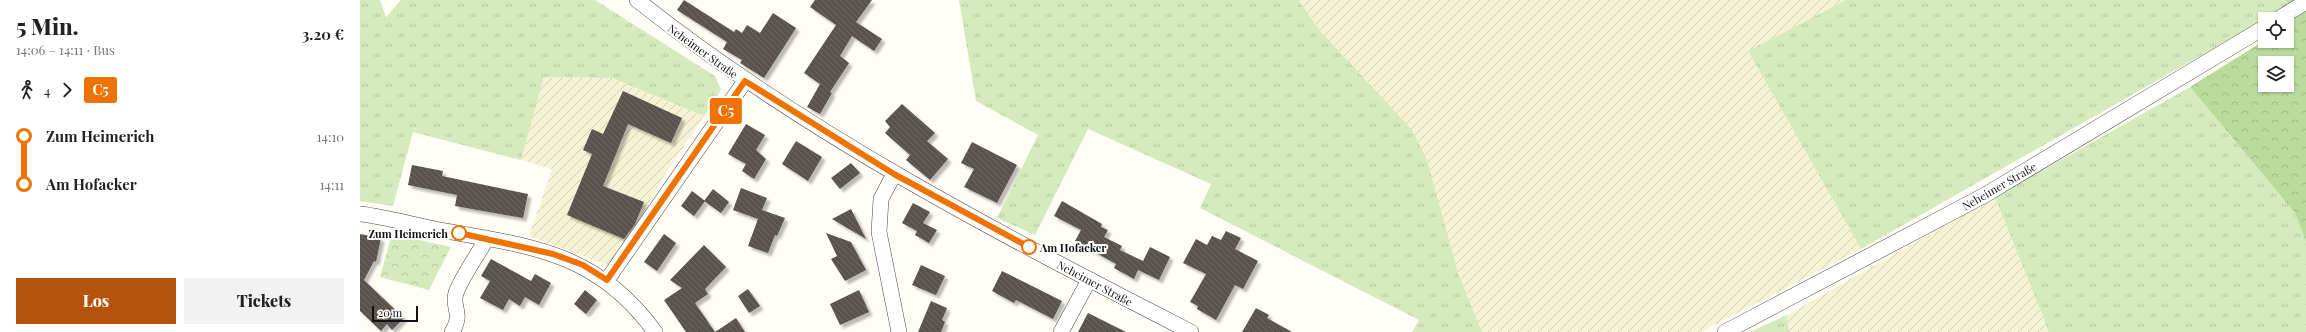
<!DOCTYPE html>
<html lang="de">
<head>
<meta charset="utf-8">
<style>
  body { margin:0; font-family:"Playfair Display",serif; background:#f2f2f2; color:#222; height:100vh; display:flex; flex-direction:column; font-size:15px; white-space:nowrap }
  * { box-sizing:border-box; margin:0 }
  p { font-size:13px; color:#767676 }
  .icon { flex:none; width:22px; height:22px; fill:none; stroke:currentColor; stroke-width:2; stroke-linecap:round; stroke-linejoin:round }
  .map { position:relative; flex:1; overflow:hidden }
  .sheet { display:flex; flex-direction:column; background:#fff; width:360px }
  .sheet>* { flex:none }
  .badge { padding:0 8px; border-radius:3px; font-size:14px; line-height:26px }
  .fabs { position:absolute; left:1898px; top:12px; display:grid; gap:8px }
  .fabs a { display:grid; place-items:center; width:36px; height:36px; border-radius:0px; background:#fff; box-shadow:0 1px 3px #0004; font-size:20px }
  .scale { position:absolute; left:12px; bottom:10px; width:46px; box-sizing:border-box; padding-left:4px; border:2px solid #111; border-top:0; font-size:11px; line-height:14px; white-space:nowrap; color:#111; -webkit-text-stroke:3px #fff; paint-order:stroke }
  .map>.badge { position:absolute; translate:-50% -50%; box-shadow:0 0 0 2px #fff }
  .legs { display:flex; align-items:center; gap:6px; height:44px; padding:0 16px; font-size:13px }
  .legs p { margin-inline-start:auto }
  .headline { display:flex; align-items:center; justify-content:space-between; height:68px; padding:0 16px }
  h1 { font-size:22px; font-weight:800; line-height:30px }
  .action { display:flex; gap:8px; margin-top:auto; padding:8px 16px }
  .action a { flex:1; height:46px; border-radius:0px; background:#b45309; color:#fff; font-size:16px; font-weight:800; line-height:46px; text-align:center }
  .action a+a { background:#f2f2f2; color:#222 }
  ul { padding:0 16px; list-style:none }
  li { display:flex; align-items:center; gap:14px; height:48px; font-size:15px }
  li i { display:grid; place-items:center; width:6px; height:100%; margin:0 5px; background:currentColor }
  li i::after { content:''; width:10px; height:10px; margin:-5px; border:3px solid; border-radius:50%; background:#fff }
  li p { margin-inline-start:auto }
  li:first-child i { background:linear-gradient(#0000 50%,currentColor 0) }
  li:last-child i { background:linear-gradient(currentColor 50%,#0000 0) }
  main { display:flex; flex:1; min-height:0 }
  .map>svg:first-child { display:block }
</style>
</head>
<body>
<main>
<section class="sheet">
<div class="headline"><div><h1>5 Min.</h1><p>14:06 – 14:11 · Bus</p></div><b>3.20 €</b></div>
<div class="legs"><svg class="icon" aria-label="walk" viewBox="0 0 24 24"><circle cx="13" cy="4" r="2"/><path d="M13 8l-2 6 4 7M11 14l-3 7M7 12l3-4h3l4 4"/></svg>4<svg class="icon" aria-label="forward" viewBox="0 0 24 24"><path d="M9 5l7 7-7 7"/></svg><b class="badge" style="background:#f07200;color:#fff">C5</b></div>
<ul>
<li><i style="color:#f07200"></i><b>Zum Heimerich</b><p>14:10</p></li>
<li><i style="color:#f07200"></i><b>Am Hofacker</b><p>14:11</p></li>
</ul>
<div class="action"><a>Los</a><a>Tickets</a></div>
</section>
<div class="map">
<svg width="1946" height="332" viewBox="0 0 1946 332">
  <defs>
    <pattern id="farmland-furrows" width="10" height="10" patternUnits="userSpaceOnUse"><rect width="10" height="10" fill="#f6f3d4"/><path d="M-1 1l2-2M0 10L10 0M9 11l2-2" fill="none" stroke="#d2cfb5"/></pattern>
    <pattern id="grass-tufts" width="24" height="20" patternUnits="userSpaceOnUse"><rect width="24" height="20" fill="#d5ebbd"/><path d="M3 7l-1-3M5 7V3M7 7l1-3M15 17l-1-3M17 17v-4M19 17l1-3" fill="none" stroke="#b6c8a1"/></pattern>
    <pattern id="forest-crowns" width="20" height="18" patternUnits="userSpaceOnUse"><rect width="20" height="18" fill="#b9dc9c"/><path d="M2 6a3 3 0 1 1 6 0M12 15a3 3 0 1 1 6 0" fill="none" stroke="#9ebc85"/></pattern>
    <pattern id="park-crowns" width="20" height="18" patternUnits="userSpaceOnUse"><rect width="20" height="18" fill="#d5ebbd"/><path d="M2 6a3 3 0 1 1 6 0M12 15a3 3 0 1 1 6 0" fill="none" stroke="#b6c8a1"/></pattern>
    <pattern id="building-back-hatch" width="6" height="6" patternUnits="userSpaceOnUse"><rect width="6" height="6" fill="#5a524d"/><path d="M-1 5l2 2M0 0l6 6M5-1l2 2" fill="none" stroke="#6d6662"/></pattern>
    <filter id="shadow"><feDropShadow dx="3.5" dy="3.5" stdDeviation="1" flood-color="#0004"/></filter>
  </defs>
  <rect width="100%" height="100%" fill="#fffdf5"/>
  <!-- farmland -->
  <path fill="url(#farmland-furrows)" d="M938 0H1486L1388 51 1501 249 1341 332H1122L1098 273 962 33Z
    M184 77 252 78 344 116 303 178 266 246 248 265 169 236 192 169 161 160Z
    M1635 197 1689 332H1429L1427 315Z"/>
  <!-- grass -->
  <path fill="url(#grass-tufts)" d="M0 0H20L26 17 41 0H235L355 76 361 90 344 116 252 78 184 77 161 160 53 132 33 206 0 201Z
    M599 0H938L962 33 1052 130 1067 160 1098 273 1122 332H1052L1059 320 840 208 851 184 728 129 675 235 637 218 678 135 616 101Z
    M1486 0H1926L1928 6 1501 249 1388 51Z
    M1830 87 1935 213 1946 242V332H1689L1635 197Z
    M1427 315 1429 332H1390Z"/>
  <!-- forest -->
  <path fill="url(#forest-crowns)" fill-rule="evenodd" d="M1926 0H1946V242L1935 213 1830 87 1905 40 1927 41V27L1934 22ZM1905 63H1927V85H1905Z"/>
  <!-- park -->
  <path fill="url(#park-crowns)" d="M32 234 91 247 69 290 20 277Z"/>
  <!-- building -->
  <path fill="url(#building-back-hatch)" filter="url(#shadow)" d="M324 0 374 32 376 29 382 33 387 25 400 33 413 13 436 28 404 78 380 63 382 60 363 49 367 42 317 10Z
    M455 0H512L496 22 522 39 514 51 492 36 480 56 489 63 470 92 472 93 460 114 447 107 460 84 444 73 476 25 450 7Z
    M263 91 322 118 311 143 268 124 243 186 284 202 275 224 264 239 207 215 232 154 223 150 232 129 243 134Z
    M542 104 575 133 567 141 588 159 570 180 546 160 550 155 525 133 530 127 525 121Z
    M386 124 405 135 396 150 406 159 394 179 382 171 386 164 368 154Z
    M436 141 462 157 448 181 422 164Z
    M612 142 657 165 637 203 604 187 614 169 601 163Z
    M491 163 500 173 480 189 471 178Z
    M52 165 83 171 82 176 168 194 163 218 95 206 97 195 48 185Z
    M381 188 407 198 402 210 425 218 417 236 415 235 408 253 388 246 398 219 373 210Z
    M353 189 369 202 361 213 344 201Z
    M332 191 345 201 334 216 321 206Z
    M702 201 742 224 741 227 748 230 744 237 762 246 760 250 783 261 790 247 810 257 799 280 778 270 774 279 754 268 756 264 715 241 721 230 694 216Z
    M553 203 570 212 563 223 577 230 569 243 555 235 557 231 542 223Z
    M491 209 506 239 472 219Z
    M866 231 881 238 875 249 898 261 883 289 875 285 856 320 837 309 838 306 830 302 846 274 823 263 836 239 847 245 852 236 861 240Z
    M466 233 491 242 506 270 485 281 471 259 477 256Z
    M0 234 21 238 16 262 14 261 4 280 44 318 32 330 27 324 21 331 0 311Z
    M304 234 316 243 297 271 284 262Z
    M344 245 366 267 345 289 348 294 335 303 355 332 376 318 385 332H326L304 300 322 288 310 280Z
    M131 259 171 281 175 274 191 283 179 305 165 297 160 306 149 299 143 310 120 298 130 281 121 276Z
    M561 265 585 276 576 295 552 285Z
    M642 271 702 301 693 319 656 300 654 303 632 291Z
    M388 289 400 306 389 313 378 296Z
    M225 290 237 300 226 314 214 304Z
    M499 290 509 312 480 325 470 304Z
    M571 301 587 308 582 320 585 322 581 332H558Z
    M896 308 909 315 907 318 932 332H882Z
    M728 313 766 332H718Z"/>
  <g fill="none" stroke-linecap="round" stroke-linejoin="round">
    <defs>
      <path id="street" d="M277 0C446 134 640 234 831 332
        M1918 19 1946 2
        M534 174 521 199 519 232 539 332
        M0 214C25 217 50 224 75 229 167 246 236 250 295 332
        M247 280 385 81
        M92 332C104 313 91 307 96 293 101 278 119 253 127 238
        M701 332 729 280
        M1365 332 1625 195 1905 27"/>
    </defs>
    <!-- street casing -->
    <use href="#street" stroke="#444" stroke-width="16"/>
    <!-- street -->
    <use href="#street" stroke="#fff" stroke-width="15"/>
  </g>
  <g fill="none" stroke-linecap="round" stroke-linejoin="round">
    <defs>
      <path id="line-1" d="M99 233 193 254 223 265 247 280 385 81 534 174 669 247"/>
    </defs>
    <!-- line-1 casing -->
    <use href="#line-1" stroke="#fff" stroke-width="9"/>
    <!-- line-1 -->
    <use href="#line-1" stroke="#f07200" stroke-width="6"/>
  </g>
  <!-- markers -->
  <g fill="#fff" stroke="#f07200" stroke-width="2">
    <circle cx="99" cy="233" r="7"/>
    <circle cx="669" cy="247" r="7"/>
  </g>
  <g text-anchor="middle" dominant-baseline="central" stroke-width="4" stroke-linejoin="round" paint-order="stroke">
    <!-- street labels -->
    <g font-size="11" fill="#111" stroke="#fff">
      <text transform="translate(343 51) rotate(36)">Neheimer Straße</text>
      <text transform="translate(1639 186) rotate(-30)">Neheimer Straße</text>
      <text transform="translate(735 283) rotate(28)">Neheimer Straße</text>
    </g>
    <!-- stop labels -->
    <g font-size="11" font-weight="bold" fill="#111" stroke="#fff" text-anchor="end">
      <text x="88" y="233">Zum Heimerich</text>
      <text x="680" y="247" text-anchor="start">Am Hofacker</text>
    </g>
  </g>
</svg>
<div class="fabs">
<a><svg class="icon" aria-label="locate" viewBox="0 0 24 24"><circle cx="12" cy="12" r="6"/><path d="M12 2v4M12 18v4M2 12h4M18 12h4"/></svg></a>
<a><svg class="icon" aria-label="layers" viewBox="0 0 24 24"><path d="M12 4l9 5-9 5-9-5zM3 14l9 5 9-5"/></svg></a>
</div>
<div class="scale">20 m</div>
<b class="badge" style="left:366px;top:111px;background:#f07200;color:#fff">C5</b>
</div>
</main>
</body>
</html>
